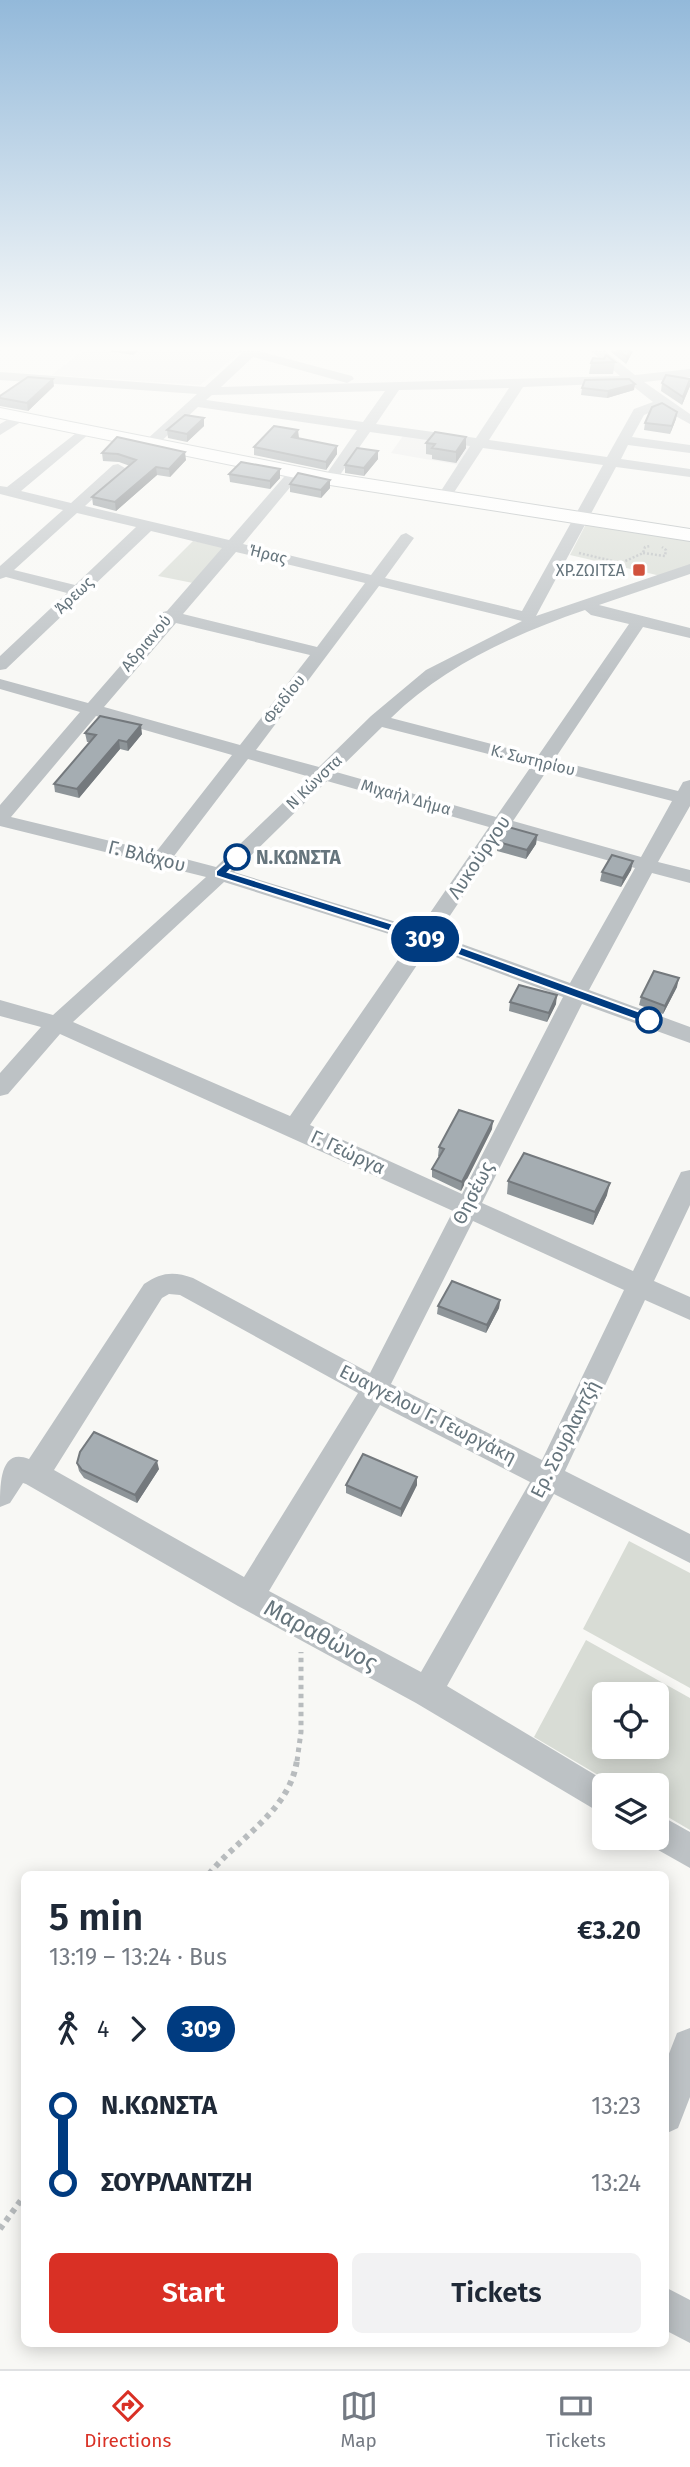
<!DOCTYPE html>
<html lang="en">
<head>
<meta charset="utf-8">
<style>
  body { margin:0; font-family:"Fira Sans",sans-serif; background:#f2f2f3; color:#1f2937; height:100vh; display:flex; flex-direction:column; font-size:26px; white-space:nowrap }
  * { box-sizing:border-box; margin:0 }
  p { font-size:23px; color:#747a83 }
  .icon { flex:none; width:38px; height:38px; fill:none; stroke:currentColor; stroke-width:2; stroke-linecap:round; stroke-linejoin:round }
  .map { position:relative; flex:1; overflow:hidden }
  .details { position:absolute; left:21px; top:1871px; width:648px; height:476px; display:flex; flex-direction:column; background:#fff; border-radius:10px; box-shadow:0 4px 18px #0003 }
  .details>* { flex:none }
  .badge { padding:0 14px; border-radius:23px; font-size:24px; line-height:46px }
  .tools { position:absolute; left:592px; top:1682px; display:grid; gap:14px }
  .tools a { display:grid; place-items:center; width:77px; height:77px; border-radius:10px; background:#fff; box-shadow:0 4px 18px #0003; font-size:35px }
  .map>.badge { position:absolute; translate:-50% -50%; box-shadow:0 0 0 4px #fff }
  .legs { display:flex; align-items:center; gap:10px; height:77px; padding:0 28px; font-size:23px }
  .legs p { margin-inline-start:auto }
  .head { display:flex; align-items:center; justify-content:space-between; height:119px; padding:0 28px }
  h1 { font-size:38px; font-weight:600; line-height:52px }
  .button { display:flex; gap:14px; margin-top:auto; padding:14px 28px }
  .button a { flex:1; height:80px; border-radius:10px; background:#d93025; color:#fff; font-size:28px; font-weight:600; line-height:80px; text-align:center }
  .button a+a { background:#f2f2f3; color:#1f2937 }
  ul { padding:0 28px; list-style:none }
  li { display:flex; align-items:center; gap:24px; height:77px; font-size:26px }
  li i { display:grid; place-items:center; width:10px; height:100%; margin:0 9px; background:currentColor }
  li i::after { content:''; width:18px; height:18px; margin:-9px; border:5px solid; border-radius:50%; background:#fff }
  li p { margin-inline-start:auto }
  li:first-child i { background:linear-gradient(#0000 50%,currentColor 0) }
  li:last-child i { background:linear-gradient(currentColor 50%,#0000 0) }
  .dock { display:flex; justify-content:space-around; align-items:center; height:98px; border-top:2px solid #e0e1e3; background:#fff; font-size:19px; color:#747a83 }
  .dock a { display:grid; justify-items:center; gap:4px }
  .dock .active { color:#d93025 }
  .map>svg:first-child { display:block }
</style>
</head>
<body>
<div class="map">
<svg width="690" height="2369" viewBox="0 0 690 2369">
  <rect width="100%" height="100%" fill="#f8f8f5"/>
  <!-- built -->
  <path fill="#e9e9e9" d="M83 351H236L241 352 200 385 51 375Z
    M405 433 476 443 459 465 391 453Z"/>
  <!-- green -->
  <path fill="#d8dcd5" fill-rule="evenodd" d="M587 522 690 537V566L661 576 570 555Z
    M193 541 224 547 193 583 158 576Z
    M629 1541 690 1573V1688L583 1629Z
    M586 1640 690 1698V1830L656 1810V1785H615L534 1737ZM656 1694V1746H604V1694Z"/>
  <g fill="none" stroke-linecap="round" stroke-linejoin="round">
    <defs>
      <path id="major" d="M0 408 330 473 690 529V541L330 485 0 418Z"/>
    </defs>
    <!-- major casing -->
    <use href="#major" stroke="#b1b7b9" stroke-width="2"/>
    <!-- path-far2 -->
    <path stroke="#b8bcbe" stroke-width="2.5" stroke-dasharray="2 2" stroke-linecap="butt" d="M579 553 621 563 643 553 645 547 650 546
      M643 553 665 556 666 550 662 547"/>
    <!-- path-far1 -->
    <path stroke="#b8bcbe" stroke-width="5" stroke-dasharray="4.5 4.5" stroke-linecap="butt" d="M297 1761 301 1732V1652"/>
    <!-- path -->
    <path stroke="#b8bcbe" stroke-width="6" stroke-dasharray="5 5" stroke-linecap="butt" d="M209 1874C239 1837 290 1811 297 1760
      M0 2229 24 2196"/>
    <!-- minor -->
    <path fill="#bdc2c5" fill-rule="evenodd" d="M239 351H258L352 376 354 379 347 383 253 357 221 387 620 376 591 351H605L635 375 690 369V377L644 382 690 414V424L661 408 644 415 632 437 690 445V453L628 445 621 459 690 469V477L616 467 536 616 690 564V574L599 605 690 628V638L643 627 554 760 678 791 683 782 690 780V806L658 862 690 870V883L652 873 589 990 690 1027V1043L582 1004 482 1203 633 1271 681 1172 690 1170V1205L654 1281 690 1297V1320L645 1300 565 1471 690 1534V1563L554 1494 447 1686 612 1785H604V1815L416 1703 238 1606 26 1484 23 1483 10 1503 0 1507C0 1484 0 1447 29 1459L144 1284C161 1272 174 1271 193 1278L370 1373 453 1211 60 1034 8 1094 0 1096V1073L41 1027 0 1016V1000L53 1015 206 877 0 826V805L80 712 0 689V679L88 703 162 618 163 612 167 611 222 548 151 531 6 669 0 670V656L67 593 6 577 0 579V566L63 510 0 494V486L7 487 84 427 91 431 89 434 21 491 71 503 113 465 118 464 125 468 123 471 85 506 229 540 290 470 295 469 302 473 243 544 371 575 401 535 406 533 414 538 385 578 522 611 603 465 483 448 449 500 444 501 437 497 470 446 370 432 335 482 330 483 323 479 357 430 198 407 155 447H145V441L197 394 0 380V372L205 387 241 354ZM629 383 653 402 634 409 607 457 489 440 523 387ZM509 388 476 438 376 424 399 390ZM385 391 363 422 206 400 212 395ZM77 513 136 527 75 585 14 570ZM236 552 365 583 317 647 183 614ZM379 586 522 621 426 670 371 716 319 767 256 750ZM585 610 591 615 629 624 538 756 391 718C444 666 515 634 585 610ZM176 623 310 655 240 745 104 707ZM96 716 232 755 156 852 11 817ZM382 727 532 765 496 817 336 772ZM248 759 310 777 216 867 174 856ZM548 769 672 801 641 857 513 821ZM327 781 489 827 419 929 234 872ZM506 832 635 868 570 983 437 935ZM224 882 411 941 290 1116 73 1022ZM429 947 563 997 462 1194 310 1125ZM473 1221 624 1290 542 1460 391 1384ZM169 1294 180 1295 358 1393 244 1577 54 1470 162 1298ZM380 1405 530 1482 421 1672 269 1591Z
      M19 413 24 414V420L0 435V424Z
      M656 1813 690 1832V1868L644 1842 642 1838H656Z
      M690 2028V2097L678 2128 665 2134V2064L677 2033Z
      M665 2287 690 2300V2343L665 2330Z"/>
    <!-- major -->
    <use href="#major" fill="#fff" fill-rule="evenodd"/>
  </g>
  <!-- wall -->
  <path fill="#8e9599" d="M109 351H138L133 355Z
    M611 351H633L626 364 611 352Z
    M615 362 613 374H589L591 363Z
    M662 383 690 386 682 405 661 391Z
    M54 386 28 411 0 406V396Z
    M582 388 634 390 607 398 581 395Z
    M677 412 676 419 670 434 644 430 645 423Z
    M204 418V426L187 442 168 438 167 430Z
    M298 430V438L337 454 326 470 254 455V447Z
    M426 443 466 448 456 463 432 459V455L426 454Z
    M378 451V459L364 476 345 473V465Z
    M102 453 186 460 170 477 157 475 116 511 93 505 92 497 130 466 119 462 103 461Z
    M229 474 280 478 270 489 230 482Z
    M290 484 330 488 321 498 290 492Z
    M85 733 142 734 128 751 120 749 79 798 55 792 54 784 90 742H87Z
    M537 835 536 844 526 859 497 851 498 842Z
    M633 861 631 870 621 887 600 881 602 872Z
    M677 987 663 1014 639 1005 641 997Z
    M510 1002 556 1004 547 1022 509 1011Z
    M492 1129 461 1191 432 1177V1169L439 1156H438L439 1147Z
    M508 1181 607 1195 593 1225 507 1194Z
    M500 1300 499 1308 486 1333 437 1314 438 1306Z
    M77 1463 159 1469 137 1503 84 1478 79 1471Z
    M417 1477V1485L401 1517 346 1493V1485Z"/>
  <!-- shaded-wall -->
  <path fill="#74797d" d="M630 351H633L626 364 627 357Z
    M53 379 54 386 28 411 27 403Z
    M690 381V386L682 405 683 397Z
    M635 384 634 390 607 398 608 391Z
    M677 412 676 419 670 434 672 426Z
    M204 418V426L187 442V434Z
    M298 430 299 438 292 445V437Z
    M466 437V448L456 463V452Z
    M337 446V454L326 470V462Z
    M378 451V459L364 476V468Z
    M185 452 186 460 170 477 169 469Z
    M156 467 157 475 116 511 115 502Z
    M280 469V478L270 489V481Z
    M330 480V488L321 498V490Z
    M141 725 142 734 128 751 127 742Z
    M119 740 120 749 79 798 77 789Z
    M537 835 536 844 526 859 527 850Z
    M633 861 631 870 621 887 623 878Z
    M679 978 677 987 663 1014 665 1006Z
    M557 995 556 1004 547 1022 549 1013Z
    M493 1121 492 1129 461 1191 462 1182Z
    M610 1183 607 1195 593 1225 595 1212Z
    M500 1300 499 1308 486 1333 487 1325Z
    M157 1461 159 1469 137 1503 135 1495Z
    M417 1477V1485L401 1517V1509Z"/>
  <!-- building -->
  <path fill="#a5adb2" stroke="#74797d" stroke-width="2" d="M619 351H630L627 357Z
    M606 355 615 362 591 363 593 358 604 359Z
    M666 375 690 379 683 397 662 383Z
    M28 377 53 379 27 403 0 398V396Z
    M629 379 635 384 608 391 582 388 585 380Z
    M662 403 677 412 672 426 645 423 652 407Z
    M185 415 204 418 187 434 167 430Z
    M274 426 298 430 292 437 337 446 326 462 254 447Z
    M435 432 466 437 456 452 432 448 435 444 426 443Z
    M117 437 185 452 169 469 156 467 115 502 92 497 136 460 118 454 102 453Z
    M357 448 378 451 364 468 345 465Z
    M241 462 280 469 270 481 229 474Z
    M298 473 330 480 321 490 290 484Z
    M100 716 141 725 127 742 119 740 77 789 54 784 96 735 85 733Z
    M508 827 537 835 527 850 498 842Z
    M612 855 633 861 623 878 602 872Z
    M654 971 679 978 665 1006 641 997Z
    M519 985 557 995 549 1013 510 1002Z
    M459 1110 493 1121 462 1182 432 1169 444 1149 439 1147Z
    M524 1153 610 1183 595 1212 508 1181Z
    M452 1281 500 1300 487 1325 438 1306Z
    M94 1432 157 1461 135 1495 82 1470 77 1463 80 1452Z
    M363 1454 417 1477 401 1509 346 1485Z"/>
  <!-- sky -->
  <linearGradient id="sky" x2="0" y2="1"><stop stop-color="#93b9da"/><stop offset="0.51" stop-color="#fcfcfa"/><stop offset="1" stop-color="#fcfcfa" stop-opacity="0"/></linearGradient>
  <rect width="690" height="682" fill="url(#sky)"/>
  <!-- line-1 -->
  <path fill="#003b80" stroke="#fff" stroke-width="2" d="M234 855 243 857 228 872 428 935 654 1017 656 1020 649 1024 645 1023 420 941 216 876V871Z"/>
  <!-- markers -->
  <rect fill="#d1513c" stroke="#fff" stroke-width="2.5" x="632" y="563" width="14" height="14" rx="3.5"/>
  <g fill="#fff" stroke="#003b80" stroke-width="3.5">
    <circle cx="237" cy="857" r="12"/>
    <circle cx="649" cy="1020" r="12"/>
  </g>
  <g text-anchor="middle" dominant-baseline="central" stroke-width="7" stroke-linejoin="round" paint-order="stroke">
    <!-- far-street labels -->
    <g font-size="16" fill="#66757d" stroke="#fff">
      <text transform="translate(268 554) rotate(14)">Ήρας</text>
      <text transform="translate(74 595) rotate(-43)">Άρεως</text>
      <text transform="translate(146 643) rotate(-50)">Αδριανού</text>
      <text transform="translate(284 699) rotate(-52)">Φειδίου</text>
      <text transform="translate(533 760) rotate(14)">Κ. Σωτηρίου</text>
      <text transform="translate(314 782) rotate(-44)">Ν Κώνστα</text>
      <text transform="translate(406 797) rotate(16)">Μιχαήλ Δήμα</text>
    </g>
    <!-- far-poi labels -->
    <g font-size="16" fill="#66757d" stroke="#fff" text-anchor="end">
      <text x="625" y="570">ΧΡ.ΖΩΙΤΣΑ</text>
    </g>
    <!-- street labels -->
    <g font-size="19" fill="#66757d" stroke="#fff">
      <text transform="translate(147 856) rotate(14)">Γ. Βλάχου</text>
      <text transform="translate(479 857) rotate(-56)">Λυκούργου</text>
      <text transform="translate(348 1152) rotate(25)">Γ. Γεώργα</text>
      <text transform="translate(473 1193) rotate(-63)">Θησέως</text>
      <text transform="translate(428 1414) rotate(27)">Ευαγγελου Γ. Γεωργάκη</text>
      <text transform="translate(565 1439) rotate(-63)">Ερ. Σουρλαντζή</text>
    </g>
    <!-- stop labels -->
    <g font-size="19" font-weight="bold" fill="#66757d" stroke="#fff" text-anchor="start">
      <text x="256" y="857">Ν.ΚΩΝΣΤΑ</text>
    </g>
    <!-- near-street labels -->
    <g font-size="23" fill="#66757d" stroke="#fff">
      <text transform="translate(321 1635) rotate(28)">Μαραθώνος</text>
    </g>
  </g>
</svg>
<div class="tools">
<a><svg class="icon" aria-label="locate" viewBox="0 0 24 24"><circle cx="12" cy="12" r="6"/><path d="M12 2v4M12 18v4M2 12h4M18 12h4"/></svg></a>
<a><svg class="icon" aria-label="layers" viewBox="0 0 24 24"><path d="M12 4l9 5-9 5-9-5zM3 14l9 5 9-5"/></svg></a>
</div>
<b class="badge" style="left:425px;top:939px;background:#003b80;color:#fff">309</b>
<section class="details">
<div class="head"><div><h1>5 min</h1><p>13:19 – 13:24 · Bus</p></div><b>€3.20</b></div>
<div class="legs"><svg class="icon" aria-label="walk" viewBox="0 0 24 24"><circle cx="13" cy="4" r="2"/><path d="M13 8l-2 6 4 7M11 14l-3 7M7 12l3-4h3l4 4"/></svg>4<svg class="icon" aria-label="forward" viewBox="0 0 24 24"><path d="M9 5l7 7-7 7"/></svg><b class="badge" style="background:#003b80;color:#fff">309</b></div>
<ul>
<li><i style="color:#003b80"></i><b>Ν.ΚΩΝΣΤΑ</b><p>13:23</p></li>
<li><i style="color:#003b80"></i><b>ΣΟΥΡΛΑΝΤΖΗ</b><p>13:24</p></li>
</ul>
<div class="button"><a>Start</a><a>Tickets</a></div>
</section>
</div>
<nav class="dock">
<a class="active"><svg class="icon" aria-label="directions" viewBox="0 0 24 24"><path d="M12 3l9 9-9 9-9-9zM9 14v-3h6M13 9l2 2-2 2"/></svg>Directions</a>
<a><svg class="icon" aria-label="map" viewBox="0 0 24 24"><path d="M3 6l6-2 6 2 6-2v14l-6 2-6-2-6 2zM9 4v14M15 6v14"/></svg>Map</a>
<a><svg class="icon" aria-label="tickets" viewBox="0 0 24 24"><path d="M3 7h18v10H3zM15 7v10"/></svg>Tickets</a>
</nav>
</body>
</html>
